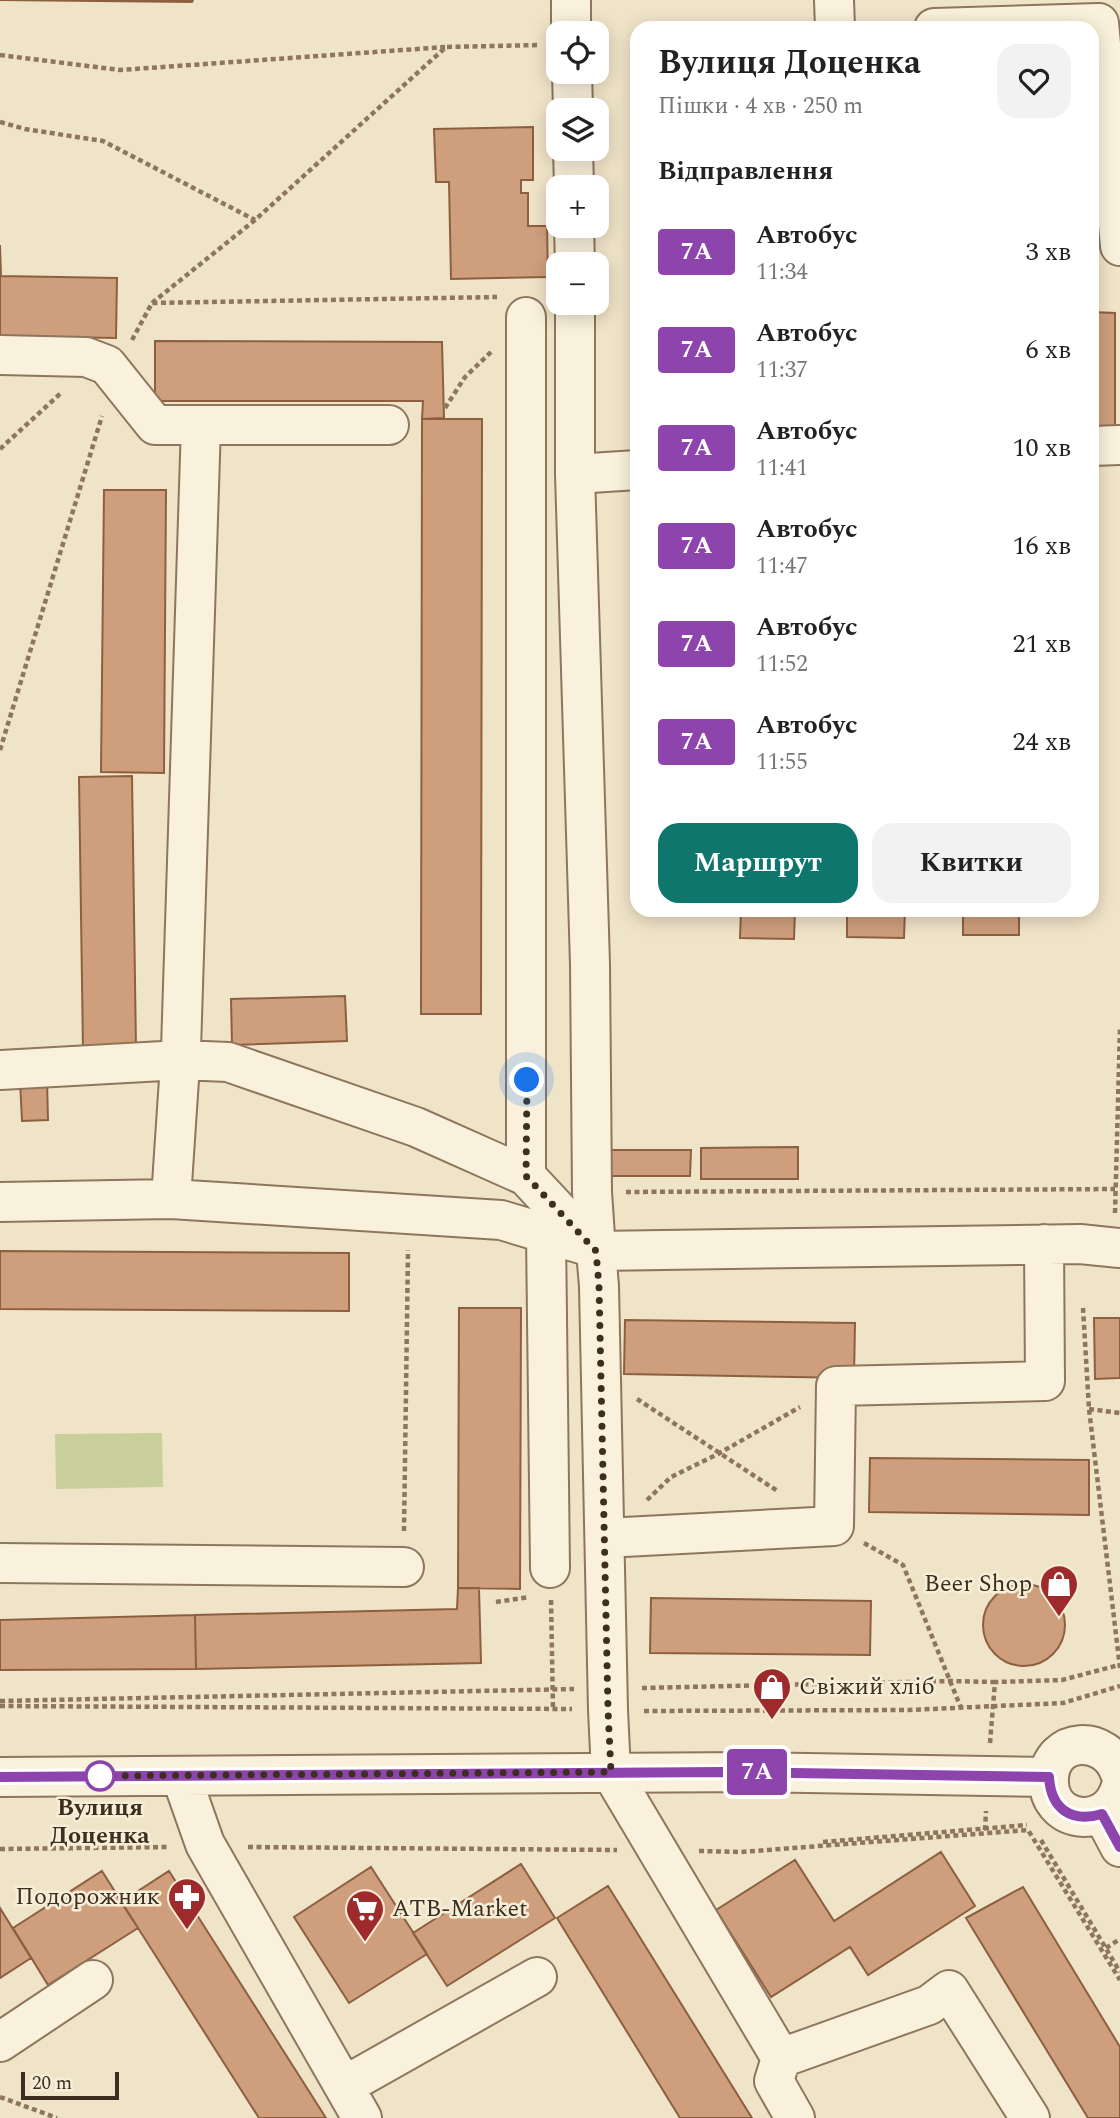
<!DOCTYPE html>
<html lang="uk">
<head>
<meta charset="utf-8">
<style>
  body { margin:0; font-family:Spectral,serif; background:#f2f2f2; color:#222; height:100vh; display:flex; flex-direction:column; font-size:26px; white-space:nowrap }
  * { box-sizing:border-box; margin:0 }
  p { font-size:23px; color:#767676 }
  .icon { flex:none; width:38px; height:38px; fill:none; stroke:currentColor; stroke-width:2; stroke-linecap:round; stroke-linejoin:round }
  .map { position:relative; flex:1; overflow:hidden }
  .panel { position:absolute; left:630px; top:21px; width:469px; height:896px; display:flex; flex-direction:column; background:#fff; border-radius:21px; box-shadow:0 4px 18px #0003 }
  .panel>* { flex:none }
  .badge { padding:0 14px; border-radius:5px; font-size:24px; line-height:46px }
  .fabs { position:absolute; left:546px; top:21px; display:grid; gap:14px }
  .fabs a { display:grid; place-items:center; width:63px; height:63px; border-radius:14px; background:#fff; box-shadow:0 4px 18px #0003; font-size:35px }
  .scale { position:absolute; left:21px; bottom:18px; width:98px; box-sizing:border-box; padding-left:7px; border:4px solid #3d2e20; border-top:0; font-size:19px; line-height:24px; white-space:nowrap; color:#3d2e20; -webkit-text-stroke:5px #f7eed8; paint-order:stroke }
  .you { position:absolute; width:35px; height:35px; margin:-18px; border:5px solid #fff; border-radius:50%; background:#1a73e8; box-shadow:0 0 0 10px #1a73e833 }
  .map>.badge { position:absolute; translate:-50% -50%; box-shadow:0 0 0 4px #fff }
  h2 { padding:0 28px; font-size:26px; line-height:63px }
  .round { display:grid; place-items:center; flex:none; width:74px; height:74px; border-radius:21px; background:#f2f2f2 }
  .headline { display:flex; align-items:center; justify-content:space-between; height:119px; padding:0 28px }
  h1 { font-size:33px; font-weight:700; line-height:52px }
  .primary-button { display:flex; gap:14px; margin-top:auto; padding:14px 28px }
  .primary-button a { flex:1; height:80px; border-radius:21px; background:#0f766e; color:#fff; font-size:28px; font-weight:700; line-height:80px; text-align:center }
  .primary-button a+a { background:#f2f2f2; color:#222 }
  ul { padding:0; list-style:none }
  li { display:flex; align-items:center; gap:21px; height:98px; padding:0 28px }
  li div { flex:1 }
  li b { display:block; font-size:26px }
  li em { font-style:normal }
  li .badge { min-width:77px; font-weight:700; text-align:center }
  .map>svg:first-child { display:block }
</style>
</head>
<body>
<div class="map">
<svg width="1120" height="2118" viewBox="0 0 1120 2118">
  <rect width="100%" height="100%" fill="#f0e4c8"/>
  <!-- green -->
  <path fill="#c9cf9b" d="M162 1433 163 1487 56 1489 55 1434Z"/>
  <!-- building -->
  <path fill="#cf9f7d" stroke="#8d5f41" stroke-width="2" d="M0 0H193L192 2Z
    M533 127V180H521V193H528V226H547L548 277 451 279 449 182H436L434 129Z
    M0 245 1 276 117 278 116 338 0 336Z
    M1092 312 1115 313V430H1092Z
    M155 341 442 342 444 418 422 419 423 401H155Z
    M422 419H482L481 1014H421Z
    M104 490H166L164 773 101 772Z
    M132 776 136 1049 83 1050 79 777Z
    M741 910H795L794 939 740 938Z
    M847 910H905L904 938 847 937Z
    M963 910H1019V935H963Z
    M345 996 347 1041 232 1045 231 999Z
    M47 1079 48 1120 22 1121 20 1080Z
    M798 1147V1179H701V1148Z
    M601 1150H691L690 1176H600Z
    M0 1251 349 1253V1311L0 1309Z
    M459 1308H521L520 1589 458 1588Z
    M1094 1318H1120V1378L1095 1379Z
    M625 1320 855 1323 854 1378 624 1374Z
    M870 1458 1089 1460V1515L869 1512Z
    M983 1625a41 41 0 1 1 82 0a41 41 0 1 1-82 0Z
    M458 1588H479L481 1663 196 1669 195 1615 457 1609Z
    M651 1598 871 1601 870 1655 650 1653Z
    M195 1615 196 1669 0 1670V1620Z
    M941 1852 975 1906 868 1975 850 1947 771 1997 716 1910 795 1860 834 1921Z
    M521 1864 555 1918 447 1986 413 1933Z
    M371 1867 427 1954 349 2003 294 1917Z
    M102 1871 138 1928 48 1985 13 1928Z
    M169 1871 326 2118H259L138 1928 121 1902Z
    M608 1886 752 2118H680L557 1918Z
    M1023 1887 1120 2047V2118H1088L966 1918Z
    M0 1908 31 1958 0 1978Z"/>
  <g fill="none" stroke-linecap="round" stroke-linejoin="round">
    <defs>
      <path id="minor" d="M571 0V33
        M834 0 835 28
        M934 28 1099 23 1120 246
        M572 72 573 110
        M573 149 574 187
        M574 226 575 264
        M575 303V474L590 964 592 1192 596 1251 1080 1244 1120 1248
        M526 317V1176
        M0 355 86 357 107 365 155 425H389
        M1092 446 1120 445
        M575 474 637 470
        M0 1070 181 1060 228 1062 416 1127 526 1176 596 1251 599 1286 608 1710 611 1772 781 2058 774 2081 795 2118
        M171 1199 181 1049 201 425
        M0 1202 171 1199 501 1220 591 1247
        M546 1234 550 1568
        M605 1538 834 1526 836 1386 1045 1381 1044 1244
        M0 1563 404 1567
        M1120 1773C1106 1733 1051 1737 1049 1778 1046 1823 1107 1832 1120 1789
        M181 1776 205 1844 362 2118
        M0 1777 751 1772 1049 1777
        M1102 1813 1120 1847
        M0 2042 93 1980
        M781 2058 929 2005 949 1990 1030 2118
        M344 2086 537 1977"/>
    </defs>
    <!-- minor casing -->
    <use href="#minor" stroke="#8d765c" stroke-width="42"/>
    <!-- path -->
    <path stroke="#8d765c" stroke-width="4.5" stroke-dasharray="5 3.5" stroke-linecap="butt" d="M0 55 120 70 445 47
      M0 122 25 129 103 141 255 220
      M152 303 255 220 446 47 540 45
      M132 340 152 303 497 297
      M445 408 465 377 491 352
      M0 449 62 392
      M0 750 102 416
      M626 1192 1115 1189
      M1115 1213 1120 1028
      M1083 1308 1089 1409 1120 1668
      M637 1399 779 1492
      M1089 1409 1120 1413
      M647 1500 671 1477 718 1454 800 1407
      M404 1531 408 1250
      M864 1543 903 1565 961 1708
      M551 1600 553 1708
      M496 1602 529 1597
      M642 1688 950 1681 995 1682
      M0 1701 574 1689
      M0 1706 572 1709
      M644 1711 909 1710 1063 1703 1120 1686
      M990 1743 995 1682 1062 1680 1119 1665
      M985 1830 986 1811
      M1041 1840 1120 1972
      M823 1842 1027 1825
      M248 1847 617 1850
      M0 1849 169 1847
      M699 1851 741 1852 1028 1830 1120 1980
      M1106 1948 1120 1939
      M0 2097 57 2118"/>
    <!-- minor -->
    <use href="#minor" stroke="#faf1dc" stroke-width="38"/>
  </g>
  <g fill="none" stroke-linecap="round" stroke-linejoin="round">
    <defs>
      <path id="line" d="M0 1777 723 1772 1049 1777C1051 1809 1071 1823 1102 1814L1120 1847"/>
    </defs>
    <!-- line casing -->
    <use href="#line" stroke="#fff" stroke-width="16"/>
    <!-- line -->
    <use href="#line" stroke="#8e44ad" stroke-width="10"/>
    <!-- walk -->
    <path stroke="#3d2e20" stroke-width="7" stroke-dasharray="0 12.6" d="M100 1776 611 1772 608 1710 599 1286 596 1251 526 1176 527 1080"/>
  </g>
  <!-- icons -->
  <defs>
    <symbol id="shop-pin" viewBox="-11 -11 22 30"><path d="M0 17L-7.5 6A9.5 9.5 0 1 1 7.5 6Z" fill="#9e2a2b" stroke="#f7eed8"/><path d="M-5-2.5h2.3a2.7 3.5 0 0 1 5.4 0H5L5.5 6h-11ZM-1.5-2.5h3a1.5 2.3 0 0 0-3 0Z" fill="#fff"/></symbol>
    <symbol id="pharmacy-pin" viewBox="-11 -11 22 30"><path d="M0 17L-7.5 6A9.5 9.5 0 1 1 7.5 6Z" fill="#9e2a2b" stroke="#f7eed8"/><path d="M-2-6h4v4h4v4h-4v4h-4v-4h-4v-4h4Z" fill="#fff"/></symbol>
    <symbol id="supermarket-pin" viewBox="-11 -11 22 30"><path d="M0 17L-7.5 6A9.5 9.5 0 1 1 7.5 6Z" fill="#9e2a2b" stroke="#f7eed8"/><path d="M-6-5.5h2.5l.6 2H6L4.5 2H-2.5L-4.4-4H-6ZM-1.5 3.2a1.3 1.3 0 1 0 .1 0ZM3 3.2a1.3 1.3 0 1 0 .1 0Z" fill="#fff"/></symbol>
  </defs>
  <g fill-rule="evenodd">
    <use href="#shop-pin" x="1037" y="1562" width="44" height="60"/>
    <use href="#shop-pin" x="750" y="1665" width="44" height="60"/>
    <use href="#pharmacy-pin" x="165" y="1875" width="44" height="60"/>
    <use href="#supermarket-pin" x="343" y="1887" width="44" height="60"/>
  </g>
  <!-- markers -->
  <circle fill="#fff" stroke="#8e44ad" stroke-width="3.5" cx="100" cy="1776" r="14"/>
  <g text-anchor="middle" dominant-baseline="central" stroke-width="5" stroke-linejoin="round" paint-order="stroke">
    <!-- poi labels -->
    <g font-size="24" fill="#3d2e20" stroke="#f7eed8" text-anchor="end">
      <text x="1032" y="1584">Beer Shop</text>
      <text x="799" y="1687" text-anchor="start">Свіжий хліб</text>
      <text x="160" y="1897">Подорожник</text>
      <text x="392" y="1909" text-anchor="start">ATB-Market</text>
    </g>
    <!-- stop labels -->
    <g font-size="24" font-weight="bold" fill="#3d2e20" stroke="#f7eed8">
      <text x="100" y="1808">Вулиця<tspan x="100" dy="28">Доценка</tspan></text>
    </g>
  </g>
</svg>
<div class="fabs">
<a><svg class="icon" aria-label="locate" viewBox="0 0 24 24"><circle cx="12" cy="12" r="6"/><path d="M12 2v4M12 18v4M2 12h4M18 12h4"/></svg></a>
<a><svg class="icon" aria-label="layers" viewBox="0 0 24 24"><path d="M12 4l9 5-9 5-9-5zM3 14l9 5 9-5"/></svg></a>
<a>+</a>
<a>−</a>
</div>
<div class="scale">20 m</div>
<div class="you" style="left:527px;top:1080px"></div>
<b class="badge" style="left:757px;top:1772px;background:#8e44ad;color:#fff">7А</b>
<section class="panel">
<div class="headline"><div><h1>Вулиця Доценка</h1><p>Пішки · 4 хв · 250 m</p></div><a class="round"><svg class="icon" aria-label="heart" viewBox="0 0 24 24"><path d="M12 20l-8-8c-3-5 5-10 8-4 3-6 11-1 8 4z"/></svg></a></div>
<h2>Відправлення</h2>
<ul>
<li><span class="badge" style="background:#8e44ad;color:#fff">7А</span><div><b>Автобус</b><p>11:34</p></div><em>3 хв</em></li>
<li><span class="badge" style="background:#8e44ad;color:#fff">7А</span><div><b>Автобус</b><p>11:37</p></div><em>6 хв</em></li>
<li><span class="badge" style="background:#8e44ad;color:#fff">7А</span><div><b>Автобус</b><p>11:41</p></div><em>10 хв</em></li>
<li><span class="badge" style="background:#8e44ad;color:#fff">7А</span><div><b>Автобус</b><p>11:47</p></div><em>16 хв</em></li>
<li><span class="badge" style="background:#8e44ad;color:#fff">7А</span><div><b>Автобус</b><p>11:52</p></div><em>21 хв</em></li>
<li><span class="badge" style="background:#8e44ad;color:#fff">7А</span><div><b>Автобус</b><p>11:55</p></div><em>24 хв</em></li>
</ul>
<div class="primary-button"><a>Маршрут</a><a>Квитки</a></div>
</section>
</div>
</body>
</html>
